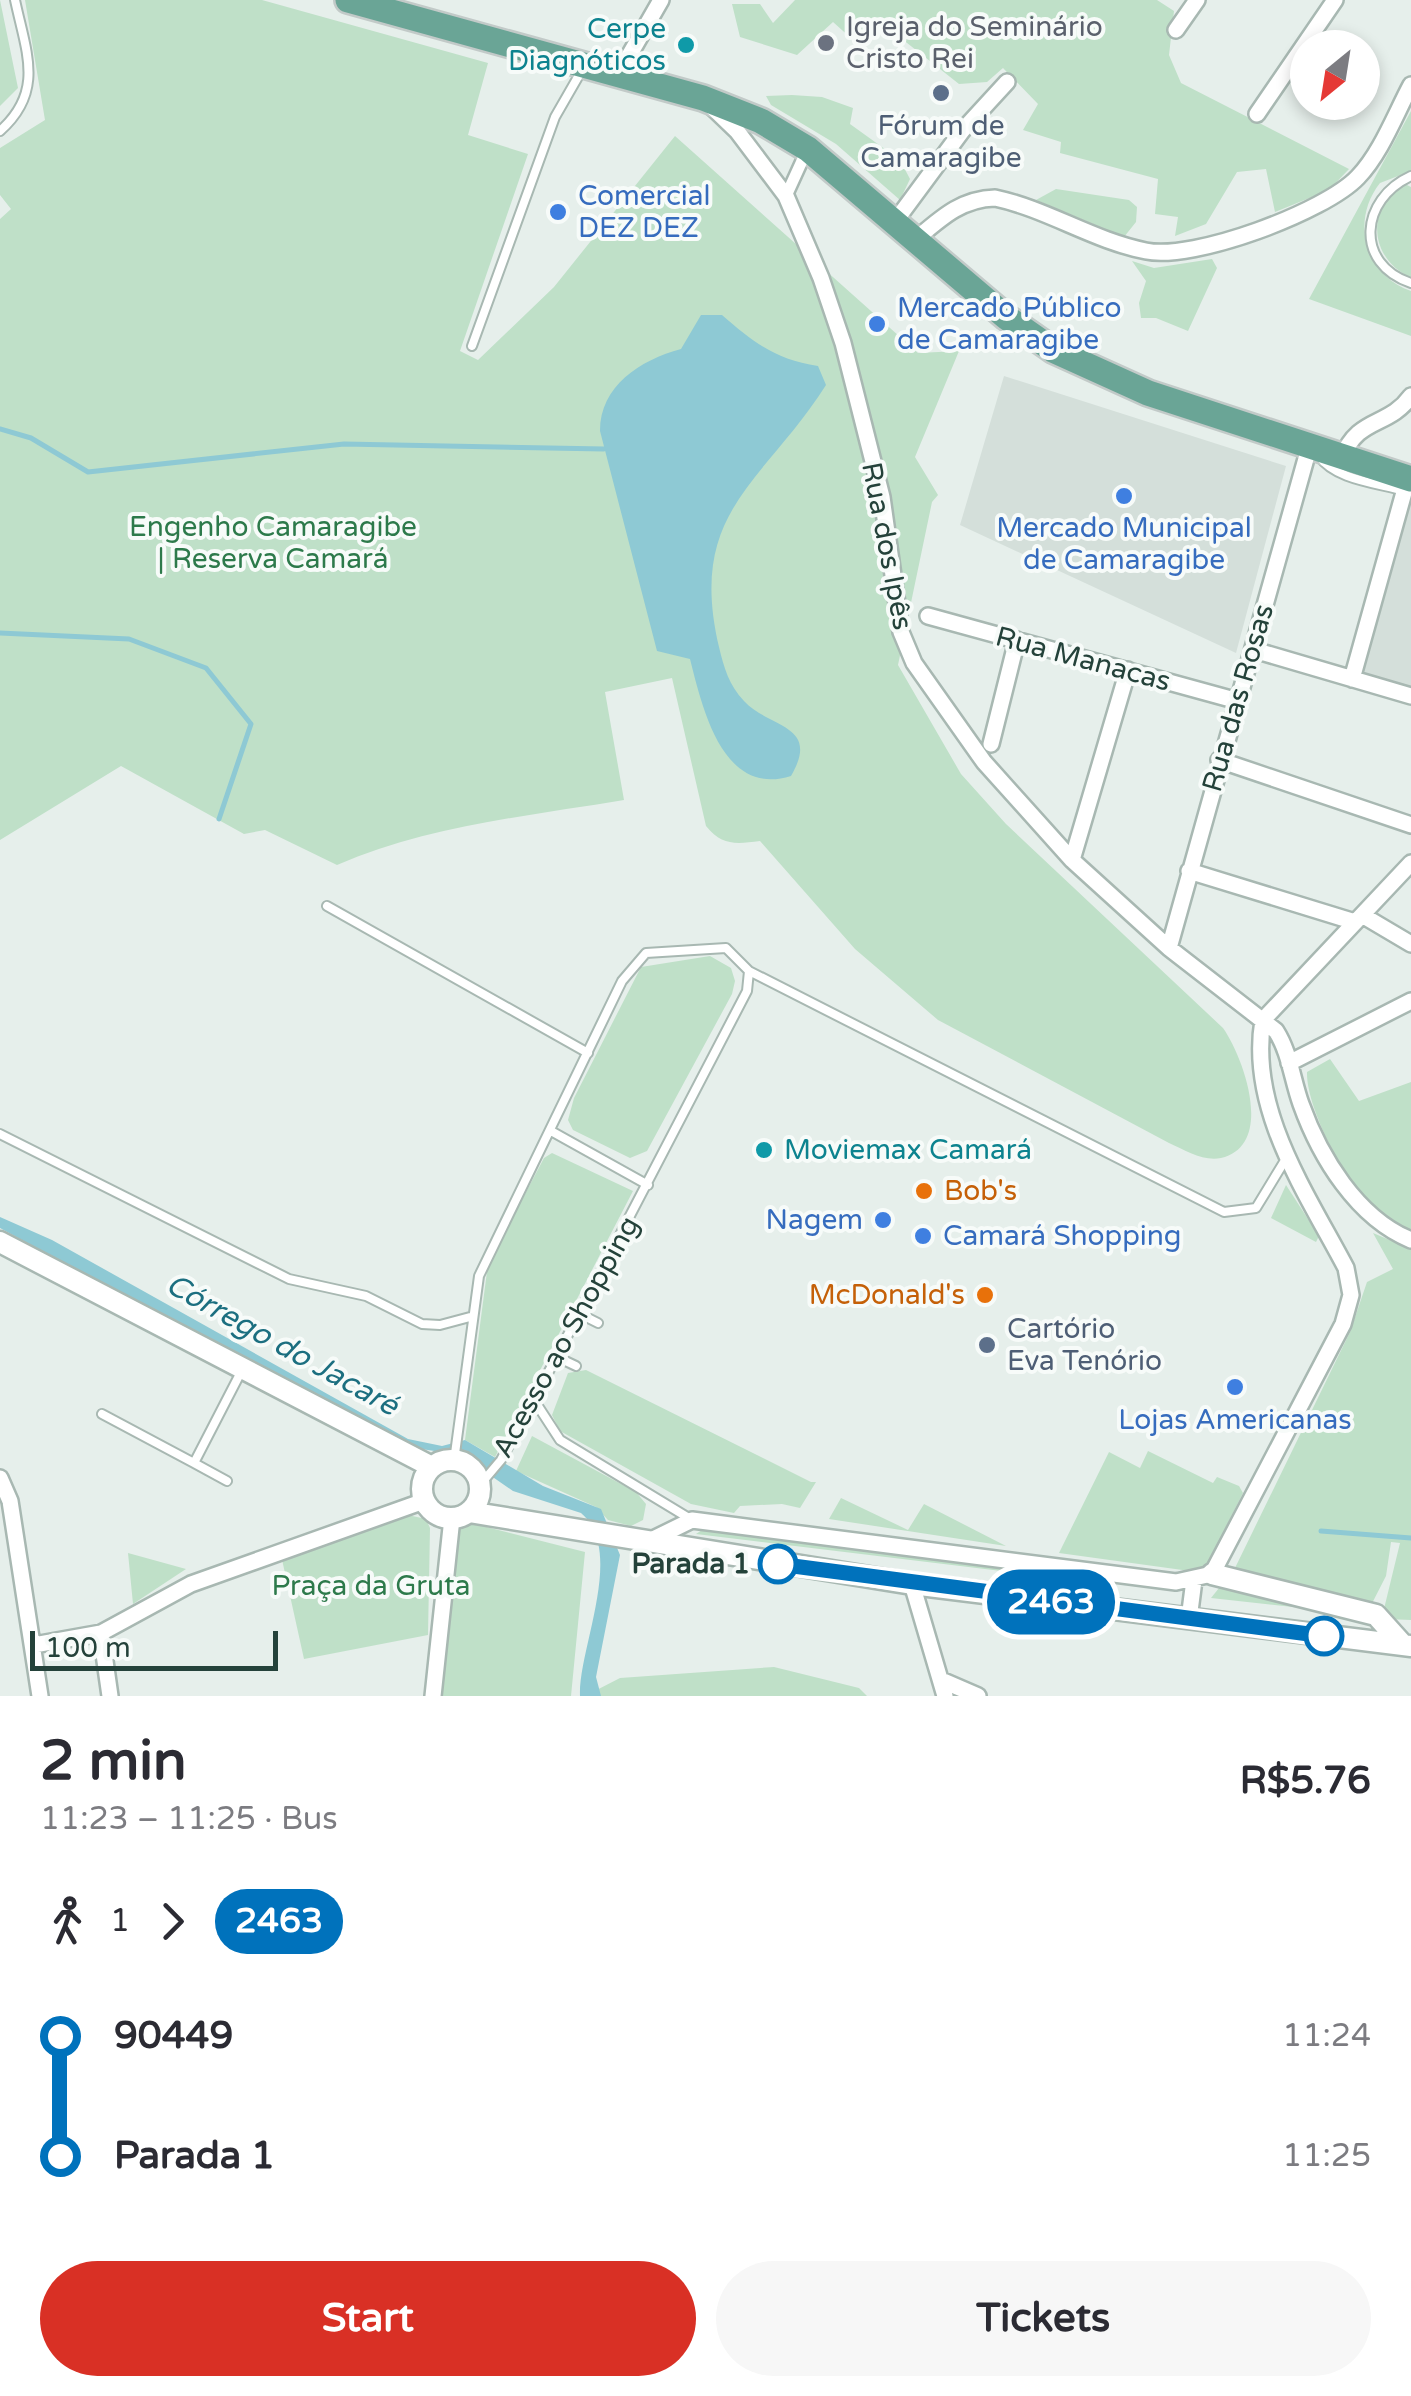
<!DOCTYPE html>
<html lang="en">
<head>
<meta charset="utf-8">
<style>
  body { margin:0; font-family:"Varela Round",sans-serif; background:#f7f7f7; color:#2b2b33; height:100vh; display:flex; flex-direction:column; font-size:38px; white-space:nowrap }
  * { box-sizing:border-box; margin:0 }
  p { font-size:32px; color:#7c7c81 }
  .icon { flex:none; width:55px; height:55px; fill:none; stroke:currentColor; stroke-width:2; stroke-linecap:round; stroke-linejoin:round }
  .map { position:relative; height:1696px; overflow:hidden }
  .panel { display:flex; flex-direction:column; background:#fff; flex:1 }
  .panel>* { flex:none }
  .badge { padding:0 20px; border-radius:32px; font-size:35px; line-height:65px }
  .needle { width:65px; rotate:210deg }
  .fabs { position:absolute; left:1290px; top:30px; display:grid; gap:20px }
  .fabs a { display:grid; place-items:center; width:90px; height:90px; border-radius:50%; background:#fff; box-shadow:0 5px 15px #0003; font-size:50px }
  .scale { position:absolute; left:30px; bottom:25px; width:248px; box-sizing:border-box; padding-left:10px; border:5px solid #24423a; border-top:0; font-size:28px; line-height:35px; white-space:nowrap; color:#24423a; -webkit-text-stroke:8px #f7fbf9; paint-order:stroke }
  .map>.badge { position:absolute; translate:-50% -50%; box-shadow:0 0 0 5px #fff }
  .legs { display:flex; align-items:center; gap:15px; height:110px; padding:0 40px; font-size:32px }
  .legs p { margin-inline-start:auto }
  .head { display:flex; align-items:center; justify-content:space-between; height:170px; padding:0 40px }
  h1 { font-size:55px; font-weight:700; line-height:75px }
  .primary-button { display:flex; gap:20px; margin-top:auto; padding:20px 40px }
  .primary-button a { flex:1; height:115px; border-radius:60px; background:#d93025; color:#fff; font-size:40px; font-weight:700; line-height:115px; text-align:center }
  .primary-button a+a { background:#f7f7f7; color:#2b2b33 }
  ul { padding:0 40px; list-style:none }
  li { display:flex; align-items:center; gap:35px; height:120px; font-size:38px }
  li i { display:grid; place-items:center; width:15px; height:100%; margin:0 12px; background:currentColor }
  li i::after { content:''; width:25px; height:25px; margin:-12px; border:8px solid; border-radius:50%; background:#fff }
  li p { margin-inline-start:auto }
  li:first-child i { background:linear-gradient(#0000 50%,currentColor 0) }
  li:last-child i { background:linear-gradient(currentColor 50%,#0000 0) }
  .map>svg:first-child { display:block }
</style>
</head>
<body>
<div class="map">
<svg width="1411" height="1696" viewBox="0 0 1411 1696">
  <rect width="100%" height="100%" fill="#e6efeb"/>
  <!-- built -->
  <path fill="#d4dfda" d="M1004 376 1286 466 1236 653 960 525Z
    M1410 498H1411V693L1358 678Z"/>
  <!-- green -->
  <path fill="#bfe0c8" d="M0 0 18 88 0 106Z
    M25 0H262L488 63 468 135 528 154 460 351 478 360 554 287 675 136 918 353 959 351 915 457 938 495 932 502 898 665 961 774 1006 824 1223 1028C1243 1056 1276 1145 1221 1158 1204 1162 1185 1150 1169 1143L938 1020 855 949 760 841C736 844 722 846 706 826L672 678 605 692 624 800C528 816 427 826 337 865L265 830 244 834 121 766 0 840V219L11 209 0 195V148L45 120Z
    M795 0H1157L1174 11 1169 55 1181 83 1349 169 1329 190 1275 212 1266 169 1237 172 1206 224 1175 236 1178 217 1155 214 1158 179 1060 153 1061 142 1023 130 1038 104 1003 68 987 82 959 84 883 24 862 48 833 22 797 55 740 37 732 4H760L773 23Z
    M792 95 822 97 853 108 850 124 900 160 910 179 900 200 836 144 771 105 766 96Z
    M1411 111V171L1380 183C1350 221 1365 275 1411 291V336L1309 299Z
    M1405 184 1411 187V278C1369 258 1365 208 1405 184Z
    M1056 189 1129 200 1137 207 1136 222 1124 237 1036 200Z
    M1212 259 1217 268 1188 331 1156 318H1141L1139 303 1146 281 1132 261 1154 268Z
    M710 956 731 968 735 981 732 994 647 1151 630 1158 573 1130 568 1120 574 1098 641 967Z
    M1330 1059 1359 1101 1411 1082V1231C1402 1228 1389 1226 1381 1220 1352 1194 1306 1111 1307 1072Z
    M552 1153 633 1191 495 1457 465 1440 488 1264 544 1158Z
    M1286 1185 1319 1236 1316 1242 1271 1218Z
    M1373 1233 1411 1249V1620L1386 1619 1383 1613 1400 1543 1391 1542 1386 1576 1366 1615 1211 1598 1235 1568 1350 1332 1367 1282 1393 1269Z
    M586 1370 811 1482H816L800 1508 782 1504 740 1506 734 1513 691 1504 560 1431 552 1415 568 1373Z
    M532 1436 636 1492 646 1504 643 1520 631 1526 608 1520 596 1507 516 1471Z
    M1148 1451 1213 1483 1217 1477 1239 1486 1243 1493 1207 1565 1197 1572 1059 1553 1109 1452 1140 1468Z
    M841 1498 908 1530 924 1504 1006 1546 829 1519Z
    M408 1515 426 1519 430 1528 428 1635 304 1659 281 1555Z
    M475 1524 585 1552 571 1696H440L454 1527Z
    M702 1530 1061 1574 1067 1579 696 1534Z
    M128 1553 186 1569 133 1604Z
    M774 1667 859 1688 867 1696H585L620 1678Z"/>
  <!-- water -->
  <path fill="#8ec9d4" d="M701 315H722C753 342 776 360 818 366L826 385C763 484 687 511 719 647 724 668 729 685 744 701 770 729 821 724 791 776 722 798 702 706 690 659L657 651 600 431C600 386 640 360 681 349Z
    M0 1217 52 1240 408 1439 442 1446 465 1440 543 1486 601 1509 620 1555 596 1677 601 1696H580C578 1649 626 1551 581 1513L513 1491 461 1455 408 1447 376 1434 0 1228Z"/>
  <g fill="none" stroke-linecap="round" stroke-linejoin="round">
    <!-- stream -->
    <path stroke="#8ec9d4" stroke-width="5" d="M0 429 31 438 88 472 344 444 604 449
      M0 633 129 639 206 668 251 724 219 819
      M1321 1531 1411 1538"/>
    <defs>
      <path id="service" d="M0 131C45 91 26 52 15 0
        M1411 176C1360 199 1354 264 1411 283
        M472 346 555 117 582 70
        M1319 456C1335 480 1378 483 1405 491
        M327 906 588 1053
        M749 971 1224 1212 1256 1208 1287 1157
        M551 1131 648 1185
        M0 1134 289 1279 366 1296 422 1324 440 1325 470 1317
        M580 1314 598 1323
        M557 1357 576 1366
        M534 1400 560 1440 692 1520
        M102 1414 194 1463 242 1370
        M454 1461 479 1276 622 981 646 953 726 948 749 971 747 991 534 1400 501 1460 479 1486
        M194 1463 227 1481"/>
      <path id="pedestrian" d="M786 196 807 150"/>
      <path id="minor" d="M1176 30 1197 0
        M618 75 661 0
        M711 106 737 131 786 196 821 278 843 343 882 497 901 632 914 663 984 762 1072 860 1169 948 1276 1031C1290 1053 1292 1079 1301 1104 1320 1157 1357 1218 1411 1240
        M1257 114 1335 0
        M894 223 962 131 1007 82
        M914 241C940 219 960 199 995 198 1047 209 1094 241 1146 251 1193 261 1325 212 1358 177 1381 153 1395 115 1411 85
        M1342 458C1358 416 1388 428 1411 396
        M928 616 1238 701
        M1254 650 1411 696
        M1352 679 1408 478
        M991 744 1017 640
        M1219 760 1411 825
        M1072 860 1128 670
        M1189 871 1355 922
        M1362 915 1411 944
        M1169 948 1309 448
        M1263 1020 1411 863
        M1289 1063 1411 1001
        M0 1478 10 1501 40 1696
        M645 1543 692 1520 1176 1582 1212 1574 1343 1324 1351 1295 1346 1268C1306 1192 1248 1109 1263 1020
        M912 1584 945 1696
        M1189 1619 1194 1580
        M101 1633 110 1696
        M34 1645 101 1633 191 1584 424 1501
        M941 1680 978 1696
        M433 1696 452 1518"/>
      <path id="tertiary" d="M0 1242 432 1467
        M422 1489a29 29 0 1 1 58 0a29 29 0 1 1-58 0Z
        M469 1512 912 1584 1411 1646
        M1212 1574 1376 1615 1403 1645"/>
      <path id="primary" d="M348 0 703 98 761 121 808 149 1006 317 1053 350 1148 393 1411 479"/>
    </defs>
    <!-- service casing -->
    <use href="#service" stroke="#a8b8b2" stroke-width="12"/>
    <!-- pedestrian casing -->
    <use href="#pedestrian" stroke="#a8b8b2" stroke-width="16"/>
    <!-- minor casing -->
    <use href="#minor" stroke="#a8b8b2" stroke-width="20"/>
    <!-- tertiary casing -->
    <use href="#tertiary" stroke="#a8b8b2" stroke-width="25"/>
    <!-- primary casing -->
    <use href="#primary" stroke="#c2cac8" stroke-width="30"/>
    <!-- service -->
    <use href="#service" stroke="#fff" stroke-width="8"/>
    <!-- pedestrian -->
    <use href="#pedestrian" stroke="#fff" stroke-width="11"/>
    <!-- minor -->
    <use href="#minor" stroke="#fff" stroke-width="15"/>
    <!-- tertiary -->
    <use href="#tertiary" stroke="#fff" stroke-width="20"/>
    <!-- primary -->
    <use href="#primary" stroke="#6aa596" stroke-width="25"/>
  </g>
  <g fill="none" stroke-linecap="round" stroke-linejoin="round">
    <defs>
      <path id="line-1" d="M778 1564 1324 1636"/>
    </defs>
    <!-- line-1 casing -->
    <use href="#line-1" stroke="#fff" stroke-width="22"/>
    <!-- line-1 -->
    <use href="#line-1" stroke="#0072bc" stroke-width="15"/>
  </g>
  <!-- markers -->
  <circle fill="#6b7280" stroke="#f7fbf9" stroke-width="4" cx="826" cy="43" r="10"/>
  <g fill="#0f9aa8" stroke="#f7fbf9" stroke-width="4">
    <circle cx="686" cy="45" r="10"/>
    <circle cx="764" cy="1150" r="10"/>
  </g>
  <g fill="#5c6f8a" stroke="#f7fbf9" stroke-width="4">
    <circle cx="941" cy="93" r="10"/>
    <circle cx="987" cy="1345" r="10"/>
  </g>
  <g fill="#3f7fe0" stroke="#f7fbf9" stroke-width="4">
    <circle cx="558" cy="212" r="10"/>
    <circle cx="877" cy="324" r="10"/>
    <circle cx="1124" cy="496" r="10"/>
    <circle cx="883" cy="1220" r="10"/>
    <circle cx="923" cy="1236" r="10"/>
    <circle cx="1235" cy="1387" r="10"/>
  </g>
  <g fill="#e8710a" stroke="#f7fbf9" stroke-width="4">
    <circle cx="924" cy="1191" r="10"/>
    <circle cx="985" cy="1295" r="10"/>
  </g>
  <g fill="#fff" stroke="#0072bc" stroke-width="5">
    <circle cx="778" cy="1564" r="18"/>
    <circle cx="1324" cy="1636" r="18"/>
  </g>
  <g text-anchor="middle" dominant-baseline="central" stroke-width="8" stroke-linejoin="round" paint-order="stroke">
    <!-- worship labels -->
    <g font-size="28" fill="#5b616d" stroke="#f7fbf9" text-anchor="start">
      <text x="846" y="27">Igreja do Seminário<tspan x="846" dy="32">Cristo Rei</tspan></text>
    </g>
    <!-- culture labels -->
    <g font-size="28" fill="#0d838f" stroke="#f7fbf9" text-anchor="end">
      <text x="666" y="29">Cerpe<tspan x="666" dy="32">Diagnóticos</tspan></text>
      <text x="784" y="1150" text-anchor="start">Moviemax Camará</text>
    </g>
    <!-- service labels -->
    <g font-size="28" fill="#4e5e75" stroke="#f7fbf9">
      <text x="941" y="126">Fórum de<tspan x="941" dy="32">Camaragibe</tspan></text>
      <text x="1007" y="1329" text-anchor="start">Cartório<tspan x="1007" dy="32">Eva Tenório</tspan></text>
    </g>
    <!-- shop labels -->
    <g font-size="28" fill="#366cbe" stroke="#f7fbf9" text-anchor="start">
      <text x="578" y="196">Comercial<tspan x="578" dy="32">DEZ DEZ</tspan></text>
      <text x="897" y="308">Mercado Público<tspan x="897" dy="32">de Camaragibe</tspan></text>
      <text x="1124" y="528" text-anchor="middle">Mercado Municipal<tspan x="1124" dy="32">de Camaragibe</tspan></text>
      <text x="863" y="1220" text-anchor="end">Nagem</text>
      <text x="943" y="1236">Camará Shopping</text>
      <text x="1235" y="1420" text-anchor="middle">Lojas Americanas</text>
    </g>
    <!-- park labels -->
    <g font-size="28" fill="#2d7a4b" stroke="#f7fbf9">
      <text x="273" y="527">Engenho Camaragibe<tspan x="273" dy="32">| Reserva Camará</tspan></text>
      <text x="371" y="1586">Praça da Gruta</text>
    </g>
    <!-- street labels -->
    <g font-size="28" fill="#24423a" stroke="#f7fbf9">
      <text transform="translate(887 546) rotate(79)">Rua dos Ipês</text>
      <text transform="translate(1083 659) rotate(15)">Rua Manacas</text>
      <text transform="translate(1238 698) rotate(-74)">Rua das Rosas</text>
      <text transform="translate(566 1337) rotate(-61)">Acesso ao Shopping</text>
    </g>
    <!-- food labels -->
    <g font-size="28" fill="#c56008" stroke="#f7fbf9" text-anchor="start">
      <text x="944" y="1191">Bob's</text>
      <text x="965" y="1295" text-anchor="end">McDonald's</text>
    </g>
    <!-- stop labels -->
    <g font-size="28" font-weight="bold" fill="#24423a" stroke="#f7fbf9" text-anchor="end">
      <text x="750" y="1564">Parada 1</text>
    </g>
    <!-- water labels -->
    <g font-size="30" font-style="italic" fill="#1c6f80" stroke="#f7fbf9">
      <text transform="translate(282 1345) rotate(29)">Córrego do Jacaré</text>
    </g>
  </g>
</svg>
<div class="fabs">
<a><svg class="needle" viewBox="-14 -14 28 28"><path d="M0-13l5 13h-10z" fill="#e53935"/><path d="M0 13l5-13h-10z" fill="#7c7c81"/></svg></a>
</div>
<div class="scale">100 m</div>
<b class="badge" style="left:1051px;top:1602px;background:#0072bc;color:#fff">2463</b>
</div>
<section class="panel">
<div class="head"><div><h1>2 min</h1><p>11:23 – 11:25 · Bus</p></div><b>R$5.76</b></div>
<div class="legs"><svg class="icon" aria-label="walk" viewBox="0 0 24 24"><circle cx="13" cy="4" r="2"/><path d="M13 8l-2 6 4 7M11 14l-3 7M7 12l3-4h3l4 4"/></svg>1<svg class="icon" aria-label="forward" viewBox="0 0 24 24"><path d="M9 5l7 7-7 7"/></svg><b class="badge" style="background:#0072bc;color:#fff">2463</b></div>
<ul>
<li><i style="color:#0072bc"></i><b>90449</b><p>11:24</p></li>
<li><i style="color:#0072bc"></i><b>Parada 1</b><p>11:25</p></li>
</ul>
<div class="primary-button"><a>Start</a><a>Tickets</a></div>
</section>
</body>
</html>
